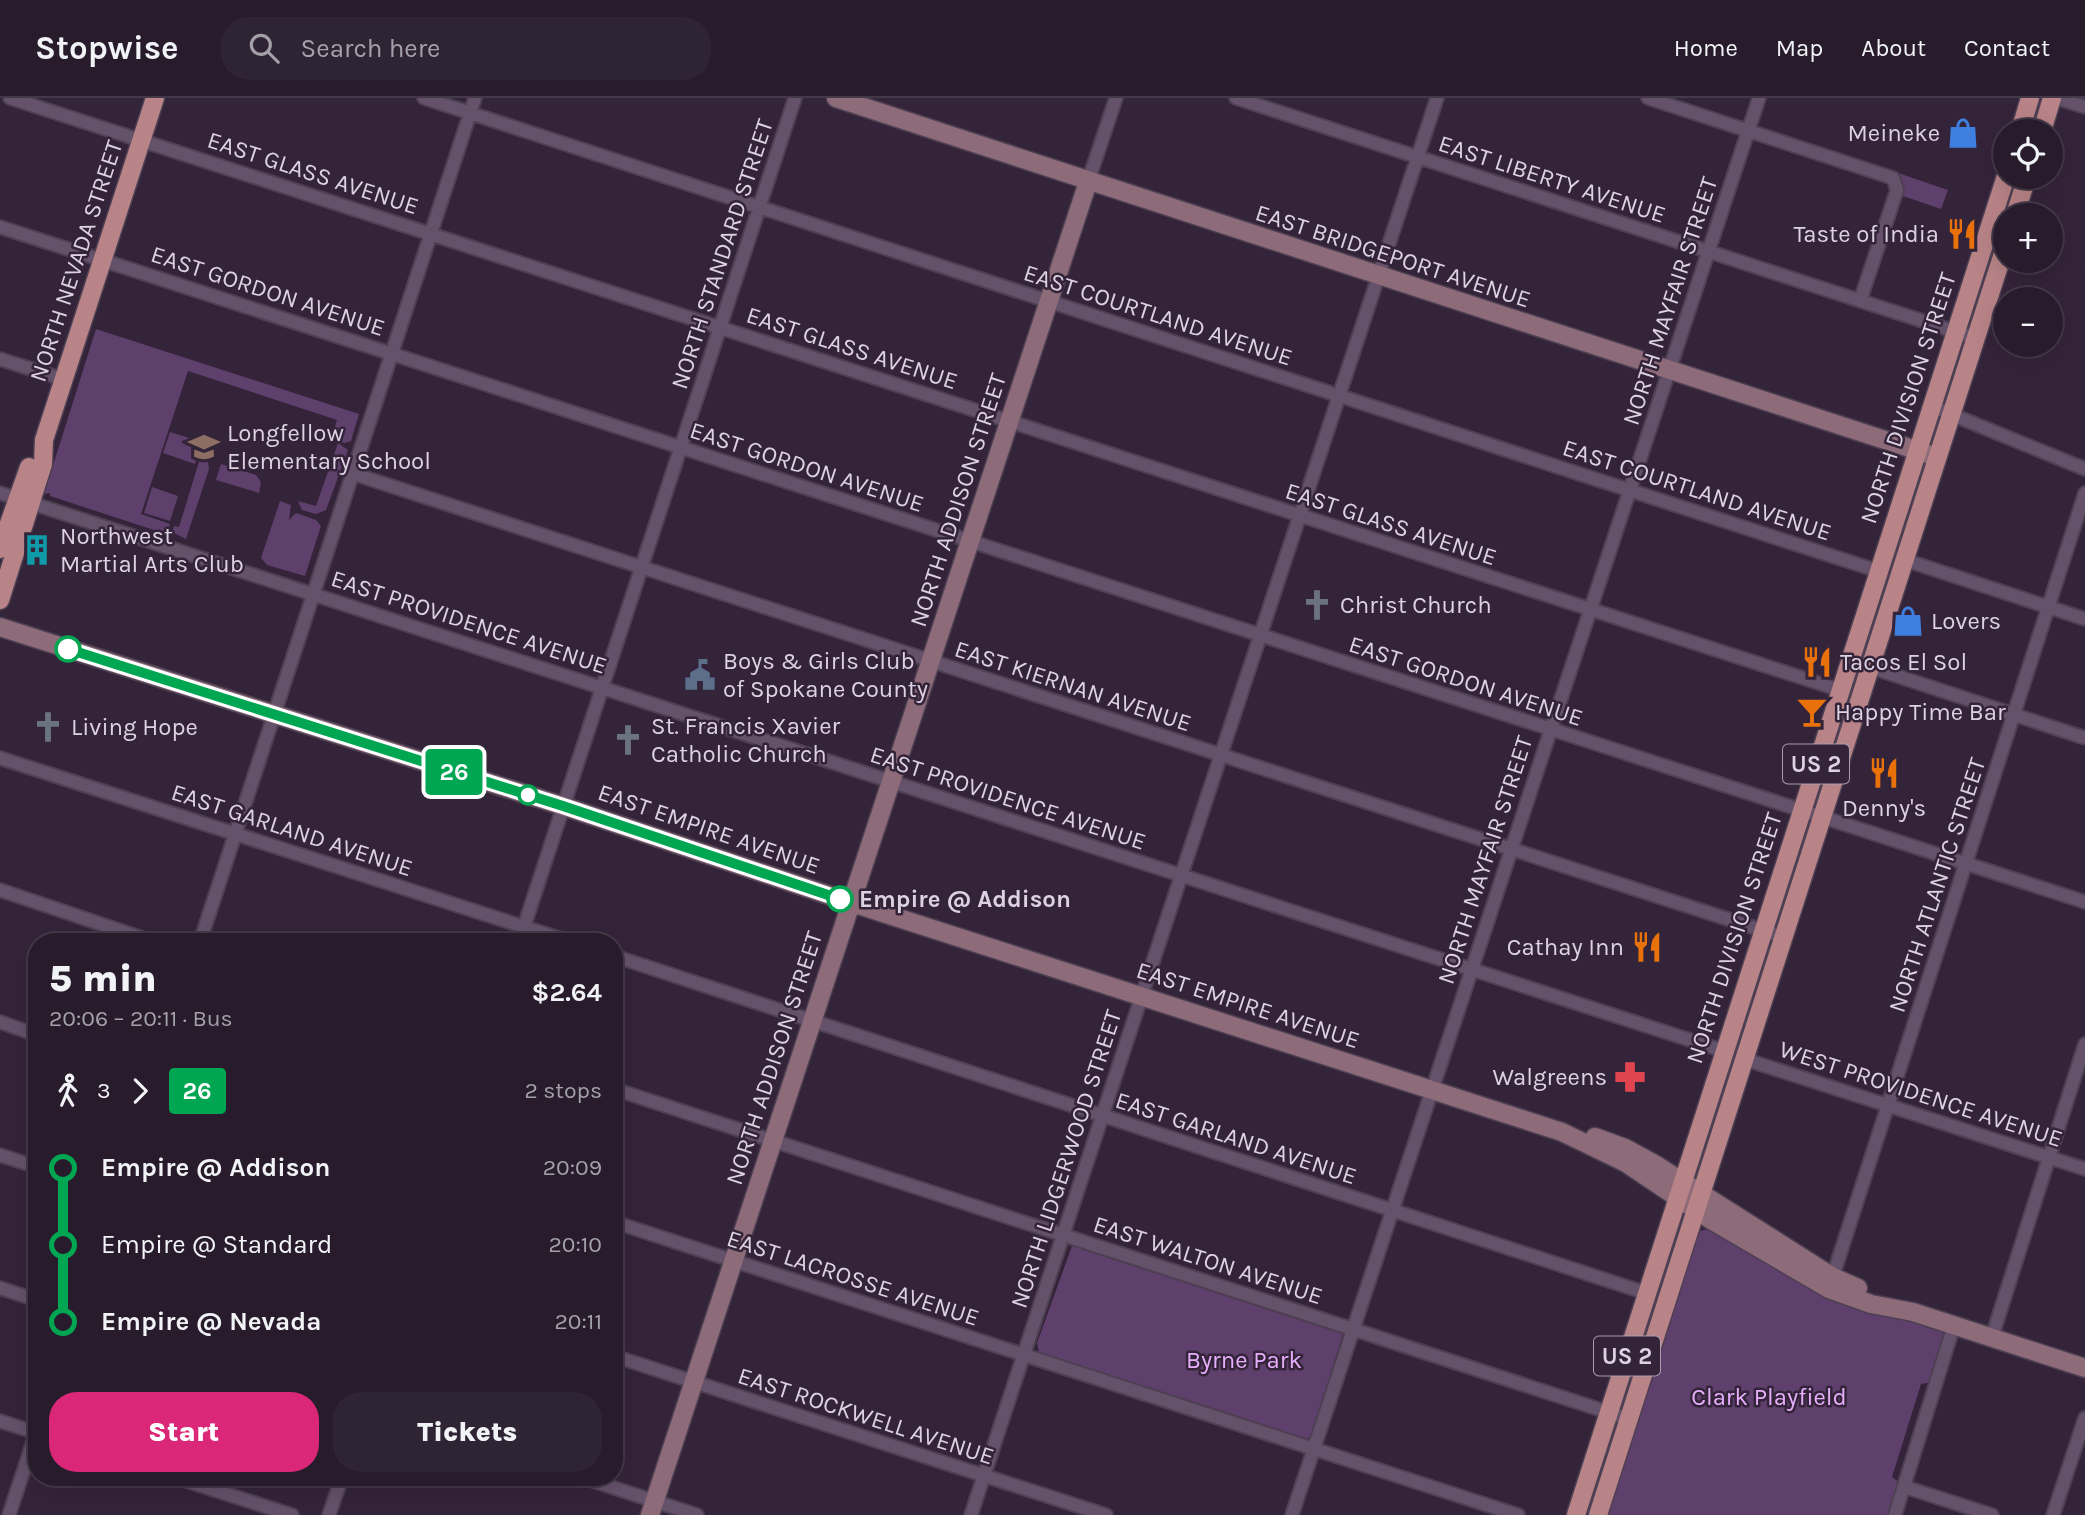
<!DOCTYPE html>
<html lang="en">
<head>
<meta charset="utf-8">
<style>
  body { margin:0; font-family:Karla,sans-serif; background:#2f2434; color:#f1f3f6; height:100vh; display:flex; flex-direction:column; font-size:26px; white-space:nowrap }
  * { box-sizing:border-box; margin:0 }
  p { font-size:23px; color:#a4a1a9 }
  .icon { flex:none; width:38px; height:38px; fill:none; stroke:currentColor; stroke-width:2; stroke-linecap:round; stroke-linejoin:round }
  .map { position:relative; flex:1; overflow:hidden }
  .side { position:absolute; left:28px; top:835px; width:595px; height:553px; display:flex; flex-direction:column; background:#271b2c; border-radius:28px; box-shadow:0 7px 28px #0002,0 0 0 2px #433948 }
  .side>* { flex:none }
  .badge { padding:0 14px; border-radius:5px; font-size:24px; line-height:46px }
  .buttons { position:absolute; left:1993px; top:21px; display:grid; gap:14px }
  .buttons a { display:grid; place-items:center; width:70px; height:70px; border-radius:50%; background:#271b2c; box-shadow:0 7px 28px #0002,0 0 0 2px #433948; font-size:35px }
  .map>.badge { position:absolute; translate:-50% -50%; box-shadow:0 0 0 4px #fff }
  .legs { display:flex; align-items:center; gap:10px; height:77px; padding:0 21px; font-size:23px }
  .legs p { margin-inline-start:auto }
  .summary { display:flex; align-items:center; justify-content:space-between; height:119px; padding:0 21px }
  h1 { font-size:38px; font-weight:800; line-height:52px }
  .action { display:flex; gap:14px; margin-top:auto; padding:14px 21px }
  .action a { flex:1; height:80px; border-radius:28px; background:#db2777; color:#fff; font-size:28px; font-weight:800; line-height:80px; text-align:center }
  .action a+a { background:#2f2434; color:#f1f3f6 }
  ul { padding:0 21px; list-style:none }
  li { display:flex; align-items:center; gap:24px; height:77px; font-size:26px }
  li i { display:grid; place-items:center; width:10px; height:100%; margin:0 9px; background:currentColor }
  li i::after { content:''; width:18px; height:18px; margin:-9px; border:5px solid; border-radius:50%; background:#271b2c }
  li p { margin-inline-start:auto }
  li:first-child i { background:linear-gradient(#0000 50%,currentColor 0) }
  li:last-child i { background:linear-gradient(currentColor 50%,#0000 0) }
  header { display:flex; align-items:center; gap:42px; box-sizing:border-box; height:98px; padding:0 35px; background:#271b2c; border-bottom:2px solid #433948 }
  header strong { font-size:33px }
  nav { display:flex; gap:38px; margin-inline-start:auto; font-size:24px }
  .search { width:490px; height:63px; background:#2f2434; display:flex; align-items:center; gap:18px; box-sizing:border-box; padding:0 24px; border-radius:28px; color:#a4a1a9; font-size:26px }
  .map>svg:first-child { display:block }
</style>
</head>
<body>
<header>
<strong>Stopwise</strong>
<div class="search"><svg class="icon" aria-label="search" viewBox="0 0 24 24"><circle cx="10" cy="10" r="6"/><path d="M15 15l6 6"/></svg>Search here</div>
<nav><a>Home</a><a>Map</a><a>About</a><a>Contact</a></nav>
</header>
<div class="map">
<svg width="2085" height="1417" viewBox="0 0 2085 1417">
  <rect width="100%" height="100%" fill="#34243a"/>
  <!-- green -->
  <path fill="#5f3f6b" d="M1898 75 1948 92 1941 111 1900 97 1902 86Z
    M96 231 359 316 351 343 345 345 331 341 337 322 188 273 141 416 170 426 166 436 50 398V395L44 396Z
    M170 334 202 344 195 366 163 355Z
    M338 345 348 352 326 412 316 416 302 412 298 403 316 408Z
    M202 354 207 356 209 371 186 441 172 434 174 428 179 429Z
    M221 366 256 377 261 384 259 395 216 382Z
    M152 389 178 398 170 423 144 415Z
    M280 403 291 407 289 422 296 415 316 422 321 428 305 478 267 467 261 460Z
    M1711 1130 1845 1202 1945 1235 1932 1284 1921 1286 1892 1379 1900 1385 1890 1417H1606L1696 1140 1700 1133Z
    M1072 1148 1343 1236 1311 1339 1304 1341 1039 1255 1037 1245Z"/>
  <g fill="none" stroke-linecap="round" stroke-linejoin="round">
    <defs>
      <path id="street" d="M10 0 1840 592
        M424 0 1878 473
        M1236 0 1975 240
        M1648 0 1893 80 1897 92 1860 203
        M2057 0 2085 9
        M1088 84 1116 0
        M0 129 2085 804
        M0 261 63 281
        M1931 308 2085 371
        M351 375 1783 839
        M0 395 1724 953
        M1905 462 2085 521
        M1870 569 2085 640
        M0 660 571 844
        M0 792 154 844
        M200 844 475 0
        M519 844 795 0
        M614 858 1646 1195
        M0 924 37 937
        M1744 961 2085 1071
        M614 991 1629 1321
        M0 1057 37 1069
        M614 1124 1518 1417
        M1831 1184 2085 395
        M0 1190 37 1202
        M1992 1239 2085 946
        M614 1258 1106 1417
        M0 1323 37 1335
        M174 1379 292 1417
        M581 1379 697 1417
        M1905 1389 1992 1417
        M9 1417 37 1332
        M329 1417 342 1379
        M971 1417 1437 0
        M1292 1417 1759 0
        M1895 1417 1954 1227
        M2053 1417 2085 1320"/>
      <path id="secondary" d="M836 0 1937 359
        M0 529 563 708 852 805 1562 1034 1626 1065 1711 1122 1829 1191 1871 1206 1913 1214 2085 1270
        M1595 1039 1625 1050 1658 1068 1833 1179 1858 1190
        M650 1417 1088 84"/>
      <path id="primary" d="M2020 33 2030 0
        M2042 33 2052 0
        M2015 117 2027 79
        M0 451 29 369
        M0 502 43 366 44 342 155 0
        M1576 1417 2006 78
        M1598 1417 2006 146"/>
    </defs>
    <!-- street casing -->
    <use href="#street" stroke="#4e4053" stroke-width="16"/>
    <!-- secondary casing -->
    <use href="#secondary" stroke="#4e4053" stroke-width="21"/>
    <!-- primary casing -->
    <use href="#primary" stroke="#4e4053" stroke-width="21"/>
    <!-- street -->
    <use href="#street" stroke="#64526b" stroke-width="12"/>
    <!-- secondary -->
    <use href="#secondary" stroke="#8e6b79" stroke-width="18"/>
    <!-- primary -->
    <use href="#primary" stroke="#b98487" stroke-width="18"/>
  </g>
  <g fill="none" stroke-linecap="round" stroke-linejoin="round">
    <defs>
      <path id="line-1" d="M68 551 563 708 840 801"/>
    </defs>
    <!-- line-1 casing -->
    <use href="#line-1" stroke="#fff" stroke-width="16"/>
    <!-- line-1 -->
    <use href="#line-1" stroke="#00a651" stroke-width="10"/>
  </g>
  <!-- icons -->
  <defs>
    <symbol id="shop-bare" viewBox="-9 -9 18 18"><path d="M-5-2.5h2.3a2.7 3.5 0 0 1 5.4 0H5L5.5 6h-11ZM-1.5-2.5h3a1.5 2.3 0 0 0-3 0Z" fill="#3f7fe0" stroke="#34243a" stroke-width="2.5" paint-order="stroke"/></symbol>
    <symbol id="restaurant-bare" viewBox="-9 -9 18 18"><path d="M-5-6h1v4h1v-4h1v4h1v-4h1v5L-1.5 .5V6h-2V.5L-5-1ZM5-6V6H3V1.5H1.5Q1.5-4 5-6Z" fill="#e8710a" stroke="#34243a" stroke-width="2.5" paint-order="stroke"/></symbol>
    <symbol id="school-bare" viewBox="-9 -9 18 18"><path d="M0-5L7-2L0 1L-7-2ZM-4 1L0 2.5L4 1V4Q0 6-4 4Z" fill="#8d6e63" stroke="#34243a" stroke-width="2.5" paint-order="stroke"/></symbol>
    <symbol id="building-bare" viewBox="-9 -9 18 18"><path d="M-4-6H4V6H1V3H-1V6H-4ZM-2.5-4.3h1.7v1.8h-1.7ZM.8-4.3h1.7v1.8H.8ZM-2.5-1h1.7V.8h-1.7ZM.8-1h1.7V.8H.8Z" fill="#0f9aa8" stroke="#34243a" stroke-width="2.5" paint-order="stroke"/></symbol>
    <symbol id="church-bare" viewBox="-9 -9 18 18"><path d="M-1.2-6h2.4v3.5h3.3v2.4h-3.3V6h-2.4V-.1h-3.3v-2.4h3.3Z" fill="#6b7280" stroke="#34243a" stroke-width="2.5" paint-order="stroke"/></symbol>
    <symbol id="civic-bare" viewBox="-9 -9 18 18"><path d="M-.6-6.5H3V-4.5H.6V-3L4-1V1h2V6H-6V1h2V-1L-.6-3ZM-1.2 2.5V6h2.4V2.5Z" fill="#5c6f8a" stroke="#34243a" stroke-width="2.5" paint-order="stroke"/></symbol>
    <symbol id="bar-bare" viewBox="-9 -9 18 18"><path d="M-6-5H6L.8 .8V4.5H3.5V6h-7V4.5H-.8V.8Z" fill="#e8710a" stroke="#34243a" stroke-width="2.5" paint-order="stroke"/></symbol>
    <symbol id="pharmacy-bare" viewBox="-9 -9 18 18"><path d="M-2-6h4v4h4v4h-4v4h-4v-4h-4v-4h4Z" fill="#e0444e" stroke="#34243a" stroke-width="2.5" paint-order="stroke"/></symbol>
  </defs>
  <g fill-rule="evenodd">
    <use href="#shop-bare" x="1941" y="13" width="44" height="44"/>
    <use href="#restaurant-bare" x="1940" y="114" width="44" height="44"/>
    <use href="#school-bare" x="182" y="327" width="44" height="44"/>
    <use href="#building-bare" x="15" y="430" width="44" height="44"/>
    <use href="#church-bare" x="1295" y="485" width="44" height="44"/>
    <use href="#shop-bare" x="1886" y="501" width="44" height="44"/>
    <use href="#restaurant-bare" x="1795" y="542" width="44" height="44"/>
    <use href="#civic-bare" x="678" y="555" width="44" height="44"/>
    <use href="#bar-bare" x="1790" y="592" width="44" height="44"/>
    <use href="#church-bare" x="26" y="607" width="44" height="44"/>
    <use href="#church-bare" x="606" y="620" width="44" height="44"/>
    <use href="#restaurant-bare" x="1862" y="653" width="44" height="44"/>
    <use href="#restaurant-bare" x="1625" y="827" width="44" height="44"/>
    <use href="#pharmacy-bare" x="1608" y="957" width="44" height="44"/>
  </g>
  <!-- markers -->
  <g fill="#fff" stroke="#00a651" stroke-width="3.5">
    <circle cx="68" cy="551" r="12"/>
    <circle cx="528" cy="697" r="9"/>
    <circle cx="840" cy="801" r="12"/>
  </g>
  <g text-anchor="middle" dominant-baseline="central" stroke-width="5" stroke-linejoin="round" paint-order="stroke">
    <!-- shield labels -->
    <g fill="#34243a" stroke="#aa9eaf" stroke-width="2">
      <rect x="1783" y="646.5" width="66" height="39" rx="5"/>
      <rect x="1594" y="1238.5" width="66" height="39" rx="5"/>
    </g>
    <g font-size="23" font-weight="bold" fill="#ddd2e1">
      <text x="1816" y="666">US 2</text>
      <text x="1627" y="1258">US 2</text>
    </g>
    <!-- poi labels -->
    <g font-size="24" fill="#ddd2e1" stroke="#34243a" text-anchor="start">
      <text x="1940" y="35" text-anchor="end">Meineke</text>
      <text x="1939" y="136" text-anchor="end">Taste of India</text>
      <text x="227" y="335">Longfellow<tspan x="227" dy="28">Elementary School</tspan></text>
      <text x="60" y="438">Northwest<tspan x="60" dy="28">Martial Arts Club</tspan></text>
      <text x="1340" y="507">Christ Church</text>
      <text x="1931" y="523">Lovers</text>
      <text x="723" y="563">Boys &amp; Girls Club<tspan x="723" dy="28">of Spokane County</tspan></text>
      <text x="1840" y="564">Tacos El Sol</text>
      <text x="1835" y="614">Happy Time Bar</text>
      <text x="651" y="628">St. Francis Xavier<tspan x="651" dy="28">Catholic Church</tspan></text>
      <text x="71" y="629">Living Hope</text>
      <text x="1884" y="710" text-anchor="middle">Denny's</text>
      <text x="1624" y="849" text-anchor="end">Cathay Inn</text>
      <text x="1607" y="979" text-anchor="end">Walgreens</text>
    </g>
    <!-- street labels -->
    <g font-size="24" fill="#ddd2e1" stroke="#34243a">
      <text transform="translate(313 75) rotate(18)">EAST GLASS AVENUE</text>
      <text transform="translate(1552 81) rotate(18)">EAST LIBERTY AVENUE</text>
      <text transform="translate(722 156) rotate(-72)">NORTH STANDARD STREET</text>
      <text transform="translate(1393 158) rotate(18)">EAST BRIDGEPORT AVENUE</text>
      <text transform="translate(76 163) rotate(-72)">NORTH NEVADA STREET</text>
      <text transform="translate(268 193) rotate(18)">EAST GORDON AVENUE</text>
      <text transform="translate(1670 203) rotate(-72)">NORTH MAYFAIR STREET</text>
      <text transform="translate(1158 217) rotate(18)">EAST COURTLAND AVENUE</text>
      <text transform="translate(852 250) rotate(18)">EAST GLASS AVENUE</text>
      <text transform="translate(1908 300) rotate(-72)">NORTH DIVISION STREET</text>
      <text transform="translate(807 369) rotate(18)">EAST GORDON AVENUE</text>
      <text transform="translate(1697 392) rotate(18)">EAST COURTLAND AVENUE</text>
      <text transform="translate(958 402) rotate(-72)">NORTH ADDISON STREET</text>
      <text transform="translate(1391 426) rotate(18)">EAST GLASS AVENUE</text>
      <text transform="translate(469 524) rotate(18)">EAST PROVIDENCE AVENUE</text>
      <text transform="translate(1466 583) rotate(18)">EAST GORDON AVENUE</text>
      <text transform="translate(1073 588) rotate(18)">EAST KIERNAN AVENUE</text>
      <text transform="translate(1008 700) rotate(18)">EAST PROVIDENCE AVENUE</text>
      <text transform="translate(709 731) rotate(19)">EAST EMPIRE AVENUE</text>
      <text transform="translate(292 732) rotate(18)">EAST GARLAND AVENUE</text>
      <text transform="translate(1485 762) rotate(-72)">NORTH MAYFAIR STREET</text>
      <text transform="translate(1937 787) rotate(-72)">NORTH ATLANTIC STREET</text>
      <text transform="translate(1734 840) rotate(-72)">NORTH DIVISION STREET</text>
      <text transform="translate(1248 907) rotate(18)">EAST EMPIRE AVENUE</text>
      <text transform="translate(774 960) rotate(-72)">NORTH ADDISON STREET</text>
      <text transform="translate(1921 996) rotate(18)">WEST PROVIDENCE AVENUE</text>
      <text transform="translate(1236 1040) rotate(18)">EAST GARLAND AVENUE</text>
      <text transform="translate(1066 1061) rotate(-72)">NORTH LIDGERWOOD STREET</text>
      <text transform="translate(1208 1162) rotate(18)">EAST WALTON AVENUE</text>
      <text transform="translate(853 1180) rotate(18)">EAST LACROSSE AVENUE</text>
      <text transform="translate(866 1318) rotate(18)">EAST ROCKWELL AVENUE</text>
    </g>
    <!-- stop labels -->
    <g font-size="24" font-weight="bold" fill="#ddd2e1" stroke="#34243a" text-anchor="start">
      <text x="859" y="801">Empire @ Addison</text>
    </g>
    <!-- park labels -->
    <g font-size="24" fill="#e6aefa" stroke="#34243a">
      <text x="1244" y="1262">Byrne Park</text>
      <text x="1769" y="1299">Clark Playfield</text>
    </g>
  </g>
</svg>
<div class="buttons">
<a><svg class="icon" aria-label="locate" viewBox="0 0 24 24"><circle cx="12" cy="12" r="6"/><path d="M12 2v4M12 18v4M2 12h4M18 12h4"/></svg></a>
<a>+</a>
<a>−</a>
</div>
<b class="badge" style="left:454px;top:674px;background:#00a651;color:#fff">26</b>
<section class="side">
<div class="summary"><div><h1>5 min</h1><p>20:06 – 20:11 · Bus</p></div><b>$2.64</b></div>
<div class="legs"><svg class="icon" aria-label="walk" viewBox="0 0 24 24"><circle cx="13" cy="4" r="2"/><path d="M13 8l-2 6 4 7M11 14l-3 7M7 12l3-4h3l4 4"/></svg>3<svg class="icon" aria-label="forward" viewBox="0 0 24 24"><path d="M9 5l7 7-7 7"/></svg><b class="badge" style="background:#00a651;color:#fff">26</b><p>2 stops</p></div>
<ul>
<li><i style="color:#00a651"></i><b>Empire @ Addison</b><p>20:09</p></li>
<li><i style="color:#00a651"></i><span>Empire @ Standard</span><p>20:10</p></li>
<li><i style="color:#00a651"></i><b>Empire @ Nevada</b><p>20:11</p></li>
</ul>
<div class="action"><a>Start</a><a>Tickets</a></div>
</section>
</div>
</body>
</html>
